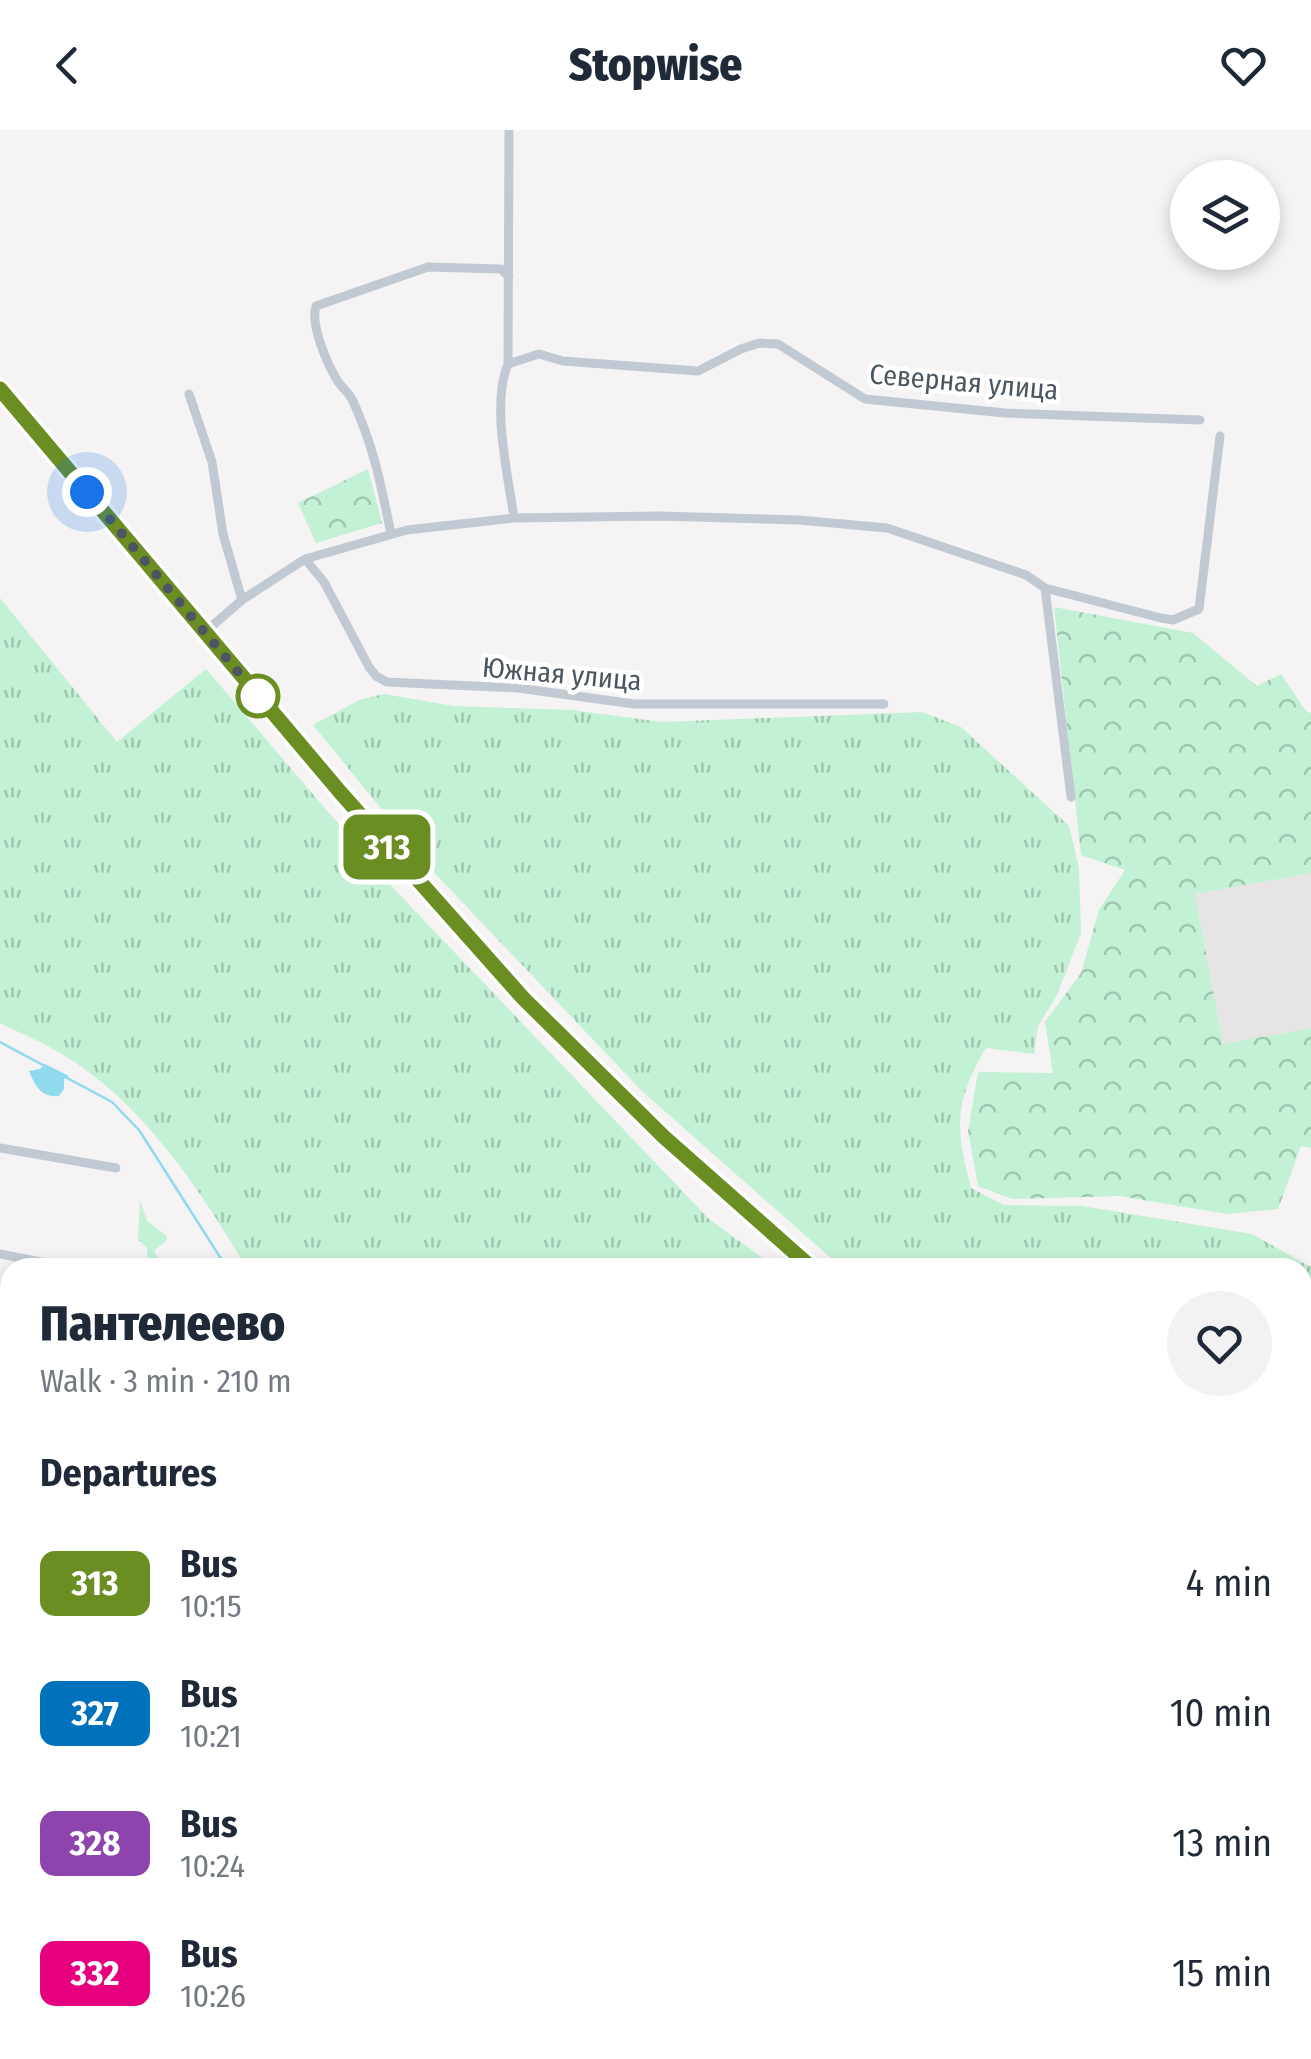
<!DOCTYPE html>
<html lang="en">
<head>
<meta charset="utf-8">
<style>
  body { margin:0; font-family:"Fira Sans Condensed",sans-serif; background:#f2f2f3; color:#1f2937; height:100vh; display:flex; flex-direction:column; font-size:38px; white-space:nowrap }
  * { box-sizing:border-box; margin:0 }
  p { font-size:32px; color:#747a83 }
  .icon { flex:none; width:55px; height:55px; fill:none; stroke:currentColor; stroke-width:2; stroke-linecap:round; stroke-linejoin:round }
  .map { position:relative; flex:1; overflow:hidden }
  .panel { position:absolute; left:0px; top:1128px; width:1312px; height:802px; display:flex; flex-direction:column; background:#fff; border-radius:30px 30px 0 0; box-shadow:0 5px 15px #0003 }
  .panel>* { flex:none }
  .badge { padding:0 20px; border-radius:15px; font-size:35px; line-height:65px }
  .controls { position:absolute; left:1170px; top:30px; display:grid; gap:20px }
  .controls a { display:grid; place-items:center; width:110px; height:110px; border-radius:50%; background:#fff; box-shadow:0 5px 15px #0003; font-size:50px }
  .you { position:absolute; width:50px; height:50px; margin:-25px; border:8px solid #fff; border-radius:50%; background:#1a73e8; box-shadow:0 0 0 15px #1a73e833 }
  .map>.badge { position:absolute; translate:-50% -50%; box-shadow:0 0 0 5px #fff }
  h2 { padding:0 40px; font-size:38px; line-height:90px }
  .round { display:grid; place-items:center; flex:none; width:105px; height:105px; border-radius:52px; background:#f2f2f3 }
  .overview { display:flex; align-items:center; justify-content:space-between; height:170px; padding:0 40px }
  h1 { font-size:48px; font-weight:800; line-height:75px }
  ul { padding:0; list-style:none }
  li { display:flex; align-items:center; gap:30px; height:130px; padding:0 40px }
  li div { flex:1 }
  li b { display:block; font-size:38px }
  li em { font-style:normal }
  li .badge { min-width:110px; font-weight:700; text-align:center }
  header { display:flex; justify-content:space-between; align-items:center; height:130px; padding:0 40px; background:#fff; font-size:45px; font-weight:800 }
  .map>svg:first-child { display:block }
</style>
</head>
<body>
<header><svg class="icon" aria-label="back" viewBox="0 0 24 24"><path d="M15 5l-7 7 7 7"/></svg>Stopwise<svg class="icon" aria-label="heart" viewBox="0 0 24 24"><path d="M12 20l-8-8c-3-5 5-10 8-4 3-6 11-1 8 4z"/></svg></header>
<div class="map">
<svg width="1311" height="1929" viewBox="0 0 1311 1929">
  <defs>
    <pattern id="grass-tufts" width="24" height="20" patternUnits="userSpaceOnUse" patternTransform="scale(2.5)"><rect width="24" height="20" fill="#c3f1d5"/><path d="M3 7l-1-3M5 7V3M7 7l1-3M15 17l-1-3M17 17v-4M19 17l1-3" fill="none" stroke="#a0c6b0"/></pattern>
    <pattern id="forest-crowns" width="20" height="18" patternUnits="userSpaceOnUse" patternTransform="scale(2.5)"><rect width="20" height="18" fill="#c3f1d5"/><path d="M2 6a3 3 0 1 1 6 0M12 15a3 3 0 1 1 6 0" fill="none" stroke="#a0c6b0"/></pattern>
  </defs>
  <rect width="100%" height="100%" fill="#f5f3f3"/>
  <!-- education -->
  <path fill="#e6e4e5" d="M1311 743V898L1223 914 1195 764Z"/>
  <!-- grass -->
  <path fill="url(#grass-tufts)" d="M0 468 117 612 206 539 393 758 709 1089 775 1137H246C200 1059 142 972 62 924 42 912 20 903 0 893Z
    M384 564 453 576 571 580 662 592 922 582 961 597 1069 696 1079 738 1081 803 1057 865 1038 896 1034 924 986 918C954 973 955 997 971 1058L1004 1075 1082 1076 1252 1104 1311 1137V1454L1304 1464 1302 1138 841 1137 642 961 428 736 313 595 359 570Z
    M140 1070 147 1091 167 1106V1110L154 1121 164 1137 148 1136 147 1118 138 1109Z"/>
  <!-- forest -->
  <path fill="url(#forest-crowns)" d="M368 339 382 393 316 413 298 373Z
    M1054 477 1193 503 1257 556 1281 544 1306 581 1311 583V743L1195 764 1223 914 1311 898V1018L1301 1016 1278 1079 1227 1084 1119 1066 1012 1069 978 1056 968 1001 978 942 1053 943 1045 892 1081 843 1099 780 1125 740 1081 725Z"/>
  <!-- garden -->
  <path fill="#c3f1d5" d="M0 1186 10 1188V1516L0 1515Z
    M6 1910 10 1914V1920H68V1929H0V1914Z"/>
  <!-- water -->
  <path fill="#90daee" d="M45 934 69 946 64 949V959L59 966C42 968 35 956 29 941L40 939Z"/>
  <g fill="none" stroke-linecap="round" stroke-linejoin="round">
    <!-- stream -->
    <path stroke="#90daee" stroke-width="2.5" d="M0 912 112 972 139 1000 227 1138
      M1302 1610H1311
      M0 1871 10 1868
      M91 1920V1929"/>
    <!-- street -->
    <path stroke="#c1cad2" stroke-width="9" d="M509 0 508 234C491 274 508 345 514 388
      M508 234 539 224 563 231 698 241 741 219 759 213 778 214 865 269 1005 283 1200 290
      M189 264 212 332 223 404 242 470
      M391 404C381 354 373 314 352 269 348 262 341 257 337 250 327 233 310 195 316 176L428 137 501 139 509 147
      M305 429 324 452 369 537 376 546 387 552 518 558 634 574H884
      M1045 458 1161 488 1173 490 1199 479 1220 306
      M204 503 242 470 305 429 407 400 514 388 660 386 799 390 887 398 1026 445 1045 458 1071 667
      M0 1018 116 1038
      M0 1124 71 1138
      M0 1452 10 1453
      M1302 1879 1311 1875
      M677 1920 682 1929
      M202 1928 213 1920
      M430 1929 447 1920
      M641 1929 656 1920
      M928 1929 941 1920
      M1198 1929 1217 1920"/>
    <!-- primary -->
    <path stroke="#b3c2d1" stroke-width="14" d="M0 259 339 662 523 868 665 1007 812 1138
      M1302 1485 1311 1490"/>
  </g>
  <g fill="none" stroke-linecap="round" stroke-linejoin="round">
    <defs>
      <path id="line" d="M0 259 340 662 523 868 664 1007 812 1138"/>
    </defs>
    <!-- line casing -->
    <use href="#line" stroke="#fff" stroke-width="22"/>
    <!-- line -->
    <use href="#line" stroke="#6b8e23" stroke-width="15"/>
    <!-- walk -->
    <path stroke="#4a5661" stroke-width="10" stroke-dasharray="0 18" d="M87 362 258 566"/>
  </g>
  <!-- markers -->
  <circle fill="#fff" stroke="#6b8e23" stroke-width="5" cx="258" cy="566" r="20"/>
  <g text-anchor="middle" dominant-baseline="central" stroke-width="9" stroke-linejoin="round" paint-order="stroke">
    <!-- street labels -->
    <g font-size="28" fill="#4a5661" stroke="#fff">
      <text transform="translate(964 252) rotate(5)">Северная улица</text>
      <text transform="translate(562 544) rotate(5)">Южная улица</text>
    </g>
  </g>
</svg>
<div class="controls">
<a><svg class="icon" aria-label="layers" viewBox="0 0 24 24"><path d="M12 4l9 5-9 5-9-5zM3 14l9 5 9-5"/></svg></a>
</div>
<div class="you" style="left:87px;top:362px"></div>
<b class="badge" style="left:387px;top:717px;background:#6b8e23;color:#fff">313</b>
<section class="panel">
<div class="overview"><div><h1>Пантелеево</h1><p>Walk · 3 min · 210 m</p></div><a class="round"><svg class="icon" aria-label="heart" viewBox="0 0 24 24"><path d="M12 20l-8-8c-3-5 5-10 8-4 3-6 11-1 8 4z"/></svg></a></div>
<h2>Departures</h2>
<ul>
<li><span class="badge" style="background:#6b8e23;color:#fff">313</span><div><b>Bus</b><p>10:15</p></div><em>4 min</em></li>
<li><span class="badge" style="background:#0072bc;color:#fff">327</span><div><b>Bus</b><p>10:21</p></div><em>10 min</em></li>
<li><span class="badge" style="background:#8e44ad;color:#fff">328</span><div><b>Bus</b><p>10:24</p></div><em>13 min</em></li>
<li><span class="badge" style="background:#e6007e;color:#fff">332</span><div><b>Bus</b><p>10:26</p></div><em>15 min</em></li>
</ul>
</section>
</div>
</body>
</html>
